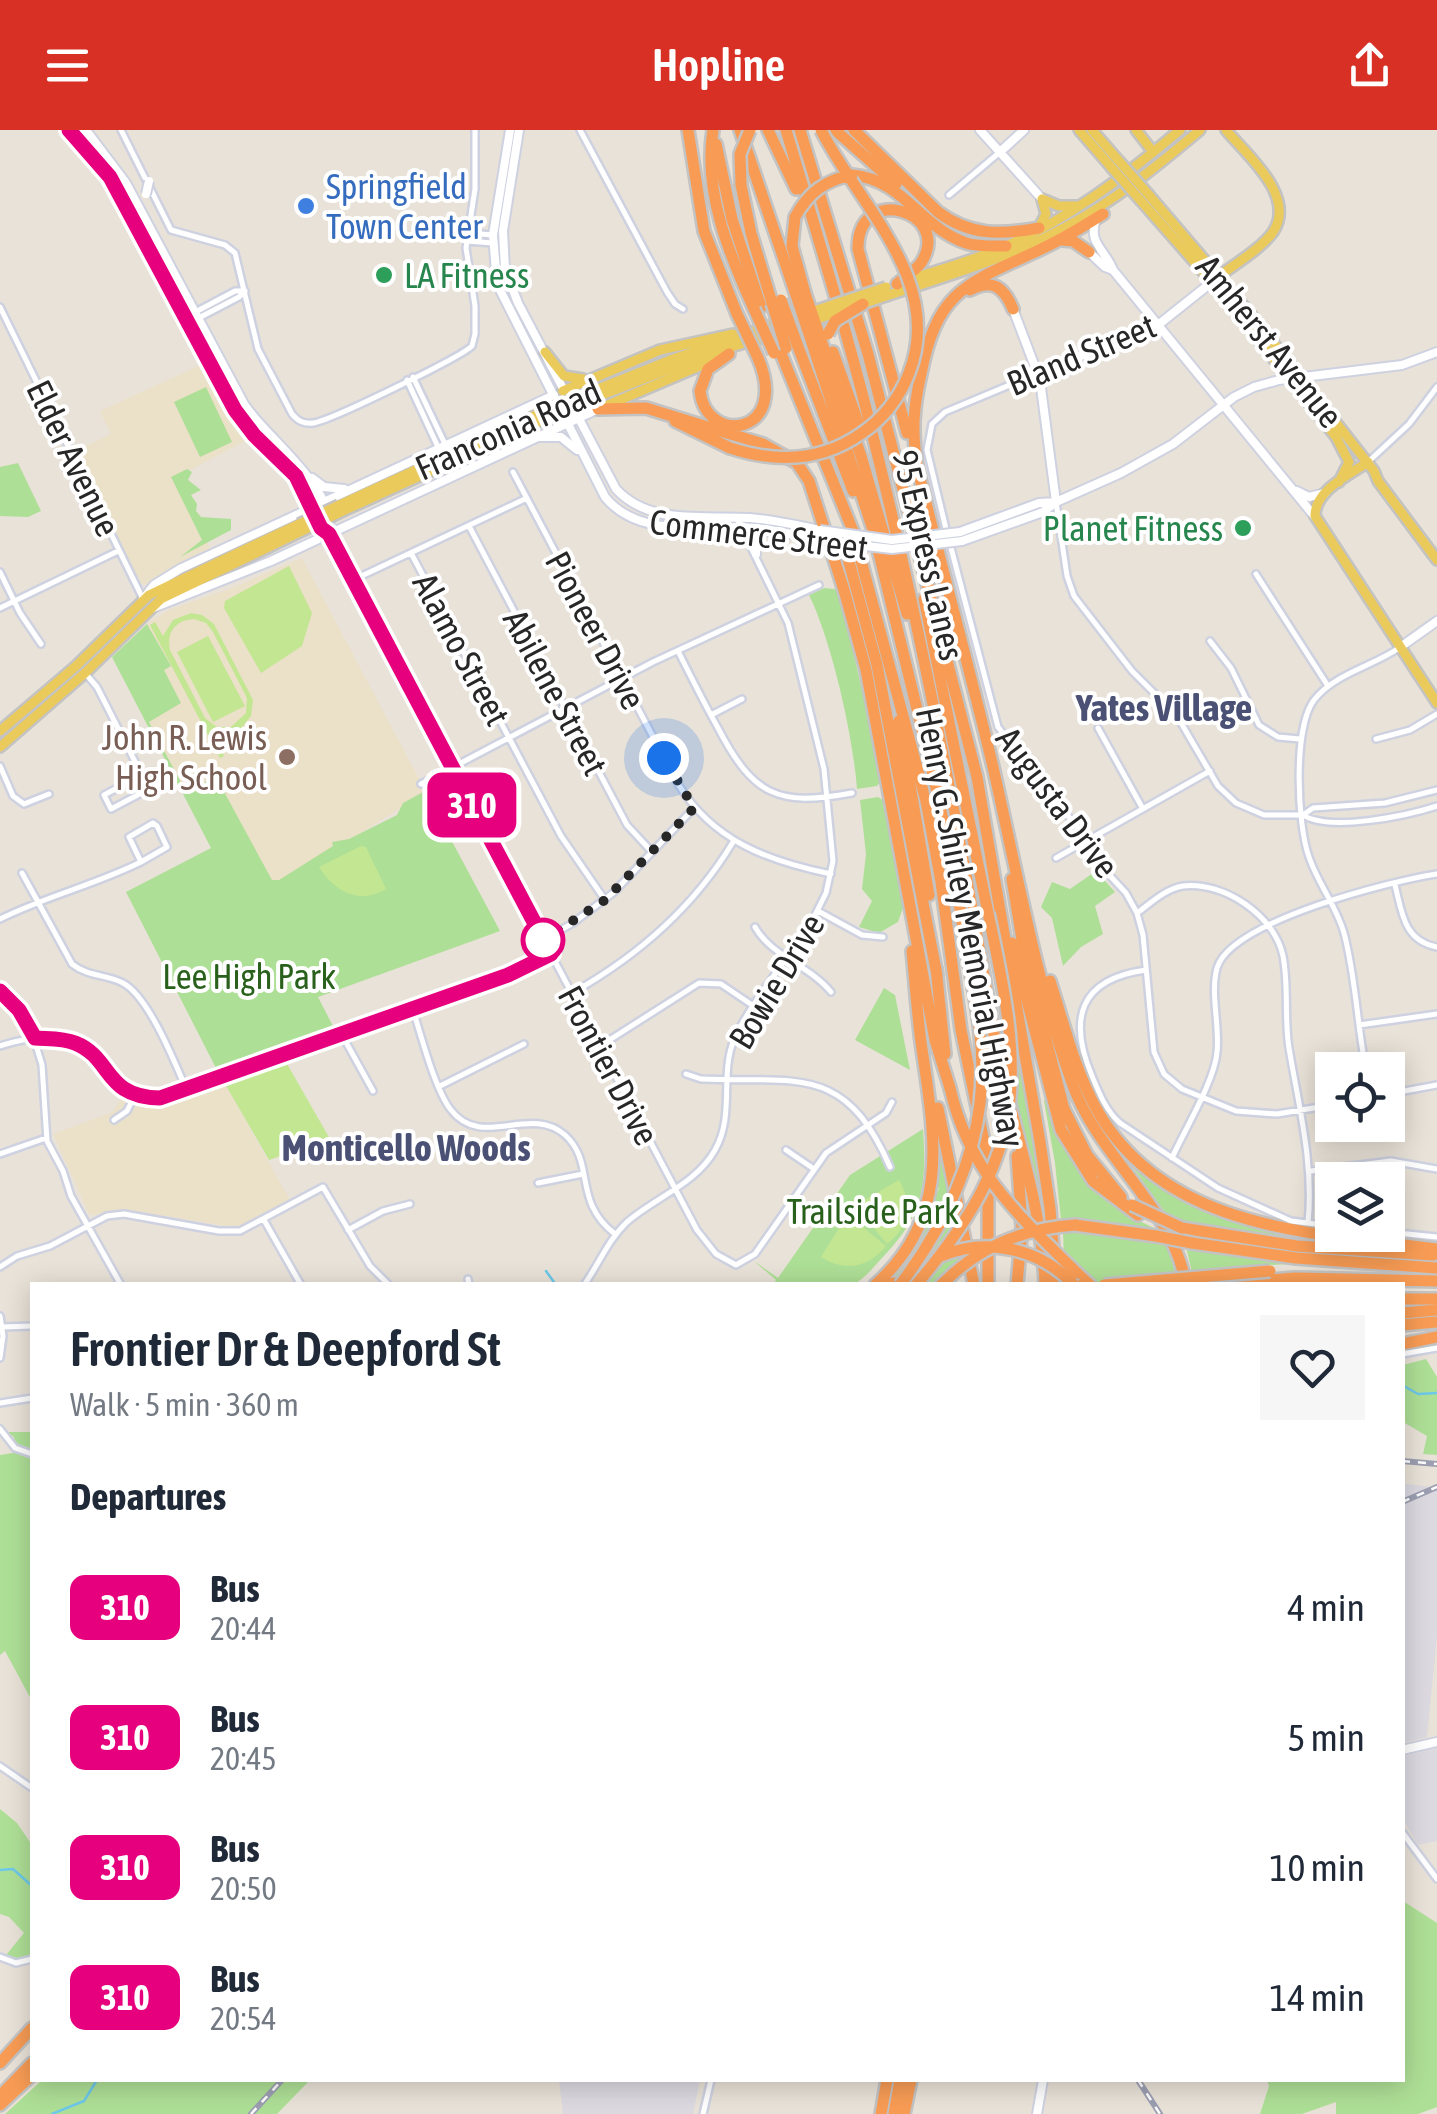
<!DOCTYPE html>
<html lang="en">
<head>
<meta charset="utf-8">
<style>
  body { margin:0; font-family:"Asap Condensed",sans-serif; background:#f6f6f7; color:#1f2937; height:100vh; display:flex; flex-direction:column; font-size:38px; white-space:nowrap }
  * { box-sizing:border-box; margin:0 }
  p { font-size:32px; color:#747a83 }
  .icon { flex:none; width:55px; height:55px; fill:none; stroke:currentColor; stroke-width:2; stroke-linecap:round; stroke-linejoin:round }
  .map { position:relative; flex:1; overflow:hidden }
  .details { position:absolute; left:30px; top:1152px; width:1375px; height:800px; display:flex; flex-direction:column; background:#fff; border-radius:0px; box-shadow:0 5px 25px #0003 }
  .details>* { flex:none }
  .badge { padding:0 20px; border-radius:15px; font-size:35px; line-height:65px }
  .tools { position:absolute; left:1315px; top:922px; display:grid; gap:20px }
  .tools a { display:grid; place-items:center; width:90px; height:90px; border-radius:0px; background:#fff; box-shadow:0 5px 25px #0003; font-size:50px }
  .you { position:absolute; width:50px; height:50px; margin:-25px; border:8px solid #fff; border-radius:50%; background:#1a73e8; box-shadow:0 0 0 15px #1a73e833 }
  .map>.badge { position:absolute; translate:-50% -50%; box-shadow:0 0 0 5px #fff }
  h2 { padding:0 40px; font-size:38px; line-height:90px }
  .round { display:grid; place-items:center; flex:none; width:105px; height:105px; border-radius:0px; background:#f6f6f7 }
  .head { display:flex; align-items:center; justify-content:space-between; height:170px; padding:0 40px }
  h1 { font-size:48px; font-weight:600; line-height:75px }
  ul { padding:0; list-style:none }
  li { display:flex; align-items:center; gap:30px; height:130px; padding:0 40px }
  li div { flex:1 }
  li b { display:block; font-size:38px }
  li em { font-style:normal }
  li .badge { min-width:110px; font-weight:700; text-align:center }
  header { display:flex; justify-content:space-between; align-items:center; height:130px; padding:0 40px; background:#d93025; color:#fff; font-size:45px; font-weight:600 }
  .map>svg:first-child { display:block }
</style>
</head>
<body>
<header><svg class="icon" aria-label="menu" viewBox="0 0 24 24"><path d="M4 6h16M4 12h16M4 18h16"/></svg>Hopline<svg class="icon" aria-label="share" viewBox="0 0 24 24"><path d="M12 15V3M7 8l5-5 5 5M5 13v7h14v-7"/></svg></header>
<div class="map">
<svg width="1437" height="1984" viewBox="0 0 1437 1984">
  <rect width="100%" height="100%" fill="#e9e2d8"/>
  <!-- industrial -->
  <path fill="#dcd9e1" d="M1402 1353 1437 1358V1506L1427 1607 1403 1613Z
    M1437 1619V1711L1418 1715 1403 1689V1626Z
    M559 1950H700L693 1984H563Z"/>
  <!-- education -->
  <path fill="#ebe0c8" d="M205 233 245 311 175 348 211 420 150 455 140 453 76 321 111 304 100 281Z
    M302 428 426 662 246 775 113 525 147 494 169 480 232 458Z
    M225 954 290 1070 249 1093 233 1097 124 1079 94 1085 89 1084 53 1004 113 982 123 965 142 973 162 974Z"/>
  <!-- green -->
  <path fill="#aedf96" d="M206 257 232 312 200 327 174 272Z
    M18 333 41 381 28 387 0 386V337Z
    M187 339 192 342 188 350 201 360 191 365 197 374 196 381 201 387 231 389V400L180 427 202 410 171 347Z
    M824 458 835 459 841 467 882 649 877 656 857 659C853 606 832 512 809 465Z
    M147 494 171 536 164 540 181 573 149 592 186 662 216 647 272 750H279L333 716 332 712 349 709 397 685 403 673 425 661 500 801 318 867 335 900 218 942 126 762 211 718 112 527Z
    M878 667 886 672 904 775 898 792 879 803 859 797 872 771 862 759 866 724 860 670Z
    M1096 741 1115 762 1095 776 1103 804 1081 817 1063 836 1052 788 1041 777 1052 752 1070 759Z
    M884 858 895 865 910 940 855 910Z
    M1017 919 1048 1089 1042 1090 1015 972Z
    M1046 966C1060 1014 1080 1055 1123 1083 1135 1090 1148 1094 1159 1101L1100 1092 1061 1090 1055 1033 1044 971Z
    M923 999C927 1056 923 1086 882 1128 873 1138 865 1148 853 1155H773L776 1150 754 1131 778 1148 850 1045Z
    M1117 1015 1189 1071 1365 1114 1264 1106 1169 1088Z
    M941 1022 962 1129 932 1155H895L890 1147 923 1100 939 1058 936 1057Z
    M1063 1103H1099L1166 1113 1179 1155H1065Z
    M1186 1117 1292 1131 1291 1134 1268 1135 1270 1153 1281 1155H1195Z
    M1426 1229 1437 1247V1325L1423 1324 1427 1306 1403 1292V1235Z
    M7 1302H32V1571L5 1521 0 1525V1325L13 1323 16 1316 14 1307Z
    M0 1679 17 1693 32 1715V1830L21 1835 2 1830 24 1803 9 1787 0 1784Z
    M1403 1771 1437 1793V1977L1418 1984H1336V1972L1302 1984H1260L1269 1956 1267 1950H1402Z
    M42 1950H310L277 1984H5Z"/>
  <!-- pitch -->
  <path fill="#c2e692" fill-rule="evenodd" d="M289 436 312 483 302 516 261 543 224 478 225 471Z
    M191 483 202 485 214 494 253 570 251 586 241 598 227 603 212 601 224 626 220 628 150 495 155 492 163 506 173 490ZM194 489 206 493 213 502 247 568 246 583 231 597H217L205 588 170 520C166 502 176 490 194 489Z
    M208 506 245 576 213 592 177 522Z
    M361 716 366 717 386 759C359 775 335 762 319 737Z
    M286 932 330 1009 269 1030 225 954Z
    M899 1050C913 1074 909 1098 887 1114L860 1081 861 1072Z
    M852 1088 886 1116C868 1138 845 1142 821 1127L844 1090Z"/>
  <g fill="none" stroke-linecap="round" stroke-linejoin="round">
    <!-- stream -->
    <path stroke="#6dc8e9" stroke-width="2.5" d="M546 1141 556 1155
      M1402 1255 1418 1264 1437 1263
      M0 1740 13 1739 32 1756
      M52 1984 84 1971 97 1950"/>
    <defs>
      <path id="street" d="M121 0 171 100 225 115 235 123 258 219 292 284C298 291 303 294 313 293 330 291 459 228 472 216L475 204V176L466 118 475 59V0
        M580 0 667 162 675 174 683 179
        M949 65 1000 22
        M468 103 493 105
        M467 111 493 113
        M0 177 144 471
        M186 187 235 161H245
        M189 193 239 167 245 161
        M413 247 445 314
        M407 250 438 317
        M1368 332 1409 294 1437 257
        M513 342 678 654C713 711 768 731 831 744
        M1056 372 1067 446 1074 466 1132 541 1177 586 1218 656 1236 673 1264 685H1303L1313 678 1385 673 1437 660
        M469 396 627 695 652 722
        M947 403 927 320 932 294 945 282 1036 244
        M329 404 697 1100 716 1124 736 1135
        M950 414 998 597 1080 701 1100 735 1126 763 1137 783 1143 805 1154 922 1164 944 1182 959 1236 981 1277 984 1332 975
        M411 423 561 706 605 770
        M0 442 20 483 41 514
        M1256 444 1328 556
        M353 450 527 368
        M0 478 118 421
        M1210 511 1231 538 1259 595 1278 607 1300 609
        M678 521C691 547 704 573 718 598 753 665 777 677 852 663
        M85 543 97 557 149 659 111 679 104 665 142 645
        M711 585 742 569
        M1098 598 1143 679
        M1376 609 1410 600 1437 584
        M0 636 13 666 24 674 49 664
        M421 654 653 532 819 455
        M1303 685C1330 702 1406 686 1437 676
        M153 693 157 696 167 717 141 732 129 707Z
        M1056 728 1210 641
        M22 743 72 834C88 847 106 844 123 853 149 867 175 933 187 961
        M1395 755C1402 783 1404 811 1437 817
        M818 781 862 805 883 807
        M1137 783C1151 773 1165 759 1183 756 1224 751 1275 786 1283 826 1289 856 1284 888 1289 918 1299 978 1314 1033 1308 1093
        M0 789C47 766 94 755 141 732
        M755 797C771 826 810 836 831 862
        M543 810 573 793 613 763 694 678
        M1146 840C1079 849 1068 889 1092 946 1099 963 1106 981 1120 993L1218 1058 1291 1091 1332 1096
        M0 862 19 880 32 902 42 935 47 1011 63 1041 71 1066 121 1155
        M572 863C638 826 694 777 733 712
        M413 880C421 905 435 960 451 980 482 1020 530 974 565 1005 596 1033 572 1071 615 1104
        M1359 895 1437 884
        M342 905 373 961
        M0 916C27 907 67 901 90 922 119 948 117 972 166 967L508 845 551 824
        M600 916 699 853 721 854 755 877
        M1366 940C1357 895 1356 848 1344 803 1336 775 1318 754 1309 727 1297 694 1293 598 1314 570 1334 544 1373 536 1399 518
        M686 944 701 949C798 953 845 933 890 1037
        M440 956 524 914
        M1388 964 1437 955
        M114 990 127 981 135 965
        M786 1020 814 1039
        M0 1024 46 1008
        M1172 1028C1184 1001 1215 950 1217 922 1220 896 1210 864 1217 838 1231 791 1391 751 1437 744
        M1311 1041 1391 1031 1437 1039
        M538 1053 583 1044
        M264 1090 301 1155
        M348 1100 383 1081 410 1074
        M1388 1102 1437 1107
        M736 1135 755 1124 826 1023 886 983 892 972
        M0 1137 17 1126 50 1116 107 1086 124 1084 219 1101H240L323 1057 370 1136 389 1155
        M468 1149 469 1155
        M584 1155C599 1134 608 1110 627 1092 656 1067 696 1054 715 1020 734 987 721 949 732 915 744 881 790 826 811 793L826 763 833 731 824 639 788 493 736 387
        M0 1186 3 1206 0 1228
        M2 1197 32 1196
        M1402 1224 1437 1218
        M0 1273 32 1268
        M0 1299 15 1318 32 1324
        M0 1636 32 1658
        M1402 1702 1437 1749
        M0 1827 16 1833 32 1829
        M703 1984 711 1950"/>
      <path id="secondary" d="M69 0 92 23 117 58 235 280C252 306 279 322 296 347 309 365 312 391 329 404
        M86 0 126 53 244 274C266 308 338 359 329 404
        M510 0 493 105 497 154 605 367C640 410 705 394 754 398 777 400 800 406 823 411
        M519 0 503 101 505 139 518 173 616 359C650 396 705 385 750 388 774 390 797 395 820 400
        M980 0 1042 69
        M1000 22 1024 0
        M1096 90C1087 112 1106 121 1113 140L1315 387
        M1089 122 1105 137 1113 140
        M1013 179 1040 250 1056 372
        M1038 243 1158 195 1212 152
        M541 307H561L577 320
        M312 348 324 357 344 359
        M1297 361 1309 367 1325 363
        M960 402 1039 373 1056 372
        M962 411 1043 382 1056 372 1121 343 1173 314 1234 267 1254 257 1279 250 1402 235 1437 222
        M756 424V407L767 401
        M143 469 154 455 180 439 554 265
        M153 478 271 431 598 279
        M1399 518 1437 491
        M1402 1620 1437 1612
        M1037 1984 1043 1950"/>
      <path id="primary" d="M1079 0 1111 37
        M1092 0 1119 31
        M1136 0 1153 22
        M1149 65 1253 187 1374 341 1378 351 1437 430
        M1042 69 1059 76H1078
        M1141 71 1212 152 1336 307 1349 332 1339 352
        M1039 98 1046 84 1042 69
        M1217 148C1234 134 1260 120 1273 102 1297 66 1246 24 1226 0
        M904 151C933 142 964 133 992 122 1062 94 1123 48 1180 0
        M889 165C947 146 1008 128 1062 99 1113 72 1156 37 1200 0
        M545 222 564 246 583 249
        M563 261 660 220 733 204
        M583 265 673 229 781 192
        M586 271 708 224 784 201
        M601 278 716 229
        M1368 332C1349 345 1315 360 1315 386L1437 573
        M339 375 542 282
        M343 381 545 289
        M0 601 76 536 149 465 299 394
        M0 617 85 543 161 469 302 401"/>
      <path id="highway" d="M688 0 704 101 737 184
        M713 0C703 61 729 124 754 179
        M740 0 796 165
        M768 0 796 59
        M786 0C818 108 852 217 878 327 925 518 961 710 994 904 1009 988 1042 1069 1045 1155
        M800 0 868 224 977 647 1040 1012 1050 1078 1056 1155
        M835 0 896 54
        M854 0 938 82C970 106 1001 105 1039 98
        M716 14 732 89 761 177
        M852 45C903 49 921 98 966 113 979 117 992 116 1006 116
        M741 55 751 103 772 173
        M1103 84C1081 98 1059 111 1035 122 965 154 937 162 921 244 913 279 912 300 917 336 941 436 969 536 993 637 1017 742 1036 851 1072 953 1098 1028 1173 1076 1186 1155
        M795 87 792 116 805 163
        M1062 110 1073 111 1089 122
        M897 154C905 147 915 141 921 133 954 81 857 52 858 119L907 303
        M970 160C992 148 1004 157 1013 179
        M820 207 861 326 907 484
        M811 210 874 403 935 653
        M797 214 853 361
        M780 221 853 401 926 671 941 752 961 900 988 1031V1155
        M833 222 862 303
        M729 224 708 239 700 261C706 316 791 306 758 228
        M598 279 646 278 763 314 797 333 809 351 844 460 866 540 935 910 950 958
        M675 291 730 318
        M845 405 846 421 877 535 937 845
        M924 469 988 783
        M899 591 929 765
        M1012 749 1025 828 1064 979 1087 1025 1121 1067
        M1012 813 1061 1000 1093 1051 1138 1085
        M936 838 945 924
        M1050 851C1064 894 1075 941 1097 980 1165 1101 1316 1103 1437 1119
        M938 978 974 1155
        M1017 1026 1022 1097 1017 1155
        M1075 1095 1156 1106
        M1182 1098 1297 1116 1433 1125
        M1192 1113 1296 1128 1437 1138
        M1077 1143 1090 1155
        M875 1155C953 1086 934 1003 921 912 917 882 915 851 912 821
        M890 1155 893 1153
        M941 1155 954 1143
        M1209 1155 1295 1148 1437 1151
        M1402 1169H1437
        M1402 1183 1437 1180
        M1402 1195 1437 1192
        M1402 1214 1437 1207
        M0 1933 32 1898
        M0 1966 32 1933
        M0 1975 32 1945
        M881 1984 887 1950
        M894 1984 900 1950
        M904 1984 911 1950"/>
    </defs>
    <!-- street casing -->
    <use href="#street" stroke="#ced1e0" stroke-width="10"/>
    <!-- secondary casing -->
    <use href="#secondary" stroke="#ced1e0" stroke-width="12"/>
    <!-- primary casing -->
    <use href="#primary" stroke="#c3c3c3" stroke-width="14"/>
    <!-- highway casing -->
    <use href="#highway" stroke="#c3c3c3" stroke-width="16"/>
    <!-- street -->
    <use href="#street" stroke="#fff" stroke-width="5"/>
    <!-- secondary -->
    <use href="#secondary" stroke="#fff" stroke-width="8"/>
    <!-- primary -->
    <use href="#primary" stroke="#ebca5c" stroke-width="9"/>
    <!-- highway -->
    <use href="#highway" stroke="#f89c55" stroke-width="11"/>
    <defs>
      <path id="rail" d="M1402 1331 1437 1334
        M1402 1372 1437 1357
        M1138 1950 1160 1984
        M251 1984 282 1950"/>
    </defs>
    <!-- rail casing -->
    <use href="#rail" stroke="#9c9fb1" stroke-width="6"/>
    <!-- rail -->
    <use href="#rail" stroke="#fff" stroke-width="2.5" stroke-dasharray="8" stroke-linecap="butt"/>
    <defs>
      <path id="secondary-bridge" d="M146 64 149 51
        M820 400 892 410 960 402
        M823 411 892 419 962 411"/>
      <path id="primary-bridge" d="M1119 31 1149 65
        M1111 37 1141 71
        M817 180 886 157
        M820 188 889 165
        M542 282 583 265
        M545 289 586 271
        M299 394 339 375
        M302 401 343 381"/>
      <path id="highway-bridge" d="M741 55 740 24 750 0
        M795 87C808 63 825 50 852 45
        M805 163 820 207
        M796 165 811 210
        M781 170 797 214
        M772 173 786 218
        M754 179 774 223
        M737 184 758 228
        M828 204 835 191 863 174
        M730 318C776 333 821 332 862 303 883 289 900 267 909 243 945 151 859 76 821 0
        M950 958C969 1042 1018 1085 1077 1143
        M1132 1075 1182 1098
        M1156 1106 1192 1113
        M941 1126C987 1107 1039 1118 1074 1155
        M954 1143C989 1112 1029 1098 1075 1095
        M900 1155C940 1102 972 1039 980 973 986 924 977 876 968 828 959 769 948 711 935 653
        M916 1155C1031 1019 1024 948 988 783
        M1104 1155 1270 1141"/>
    </defs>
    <!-- secondary-bridge casing -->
    <use href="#secondary-bridge" stroke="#ced1e0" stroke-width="12" stroke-linecap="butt"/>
    <!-- primary-bridge casing -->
    <use href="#primary-bridge" stroke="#c3c3c3" stroke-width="14" stroke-linecap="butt"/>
    <!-- highway-bridge casing -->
    <use href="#highway-bridge" stroke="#c3c3c3" stroke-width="16" stroke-linecap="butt"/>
    <!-- secondary-bridge -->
    <use href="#secondary-bridge" stroke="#fff" stroke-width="8"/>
    <!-- primary-bridge -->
    <use href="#primary-bridge" stroke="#ebca5c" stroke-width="9"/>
    <!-- highway-bridge -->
    <use href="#highway-bridge" stroke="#f89c55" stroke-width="11"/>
  </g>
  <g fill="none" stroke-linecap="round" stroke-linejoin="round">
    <defs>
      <path id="line" d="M0 861 19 880 35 908C48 909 63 908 75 913 113 928 103 967 160 968L508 845 551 824 329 404 321 398 296 346 254 305 235 280 110 47 69 0"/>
    </defs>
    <!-- line casing -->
    <use href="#line" stroke="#fff" stroke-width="22"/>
    <!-- line -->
    <use href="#line" stroke="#e6007e" stroke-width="15"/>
    <!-- walk -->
    <path stroke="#272727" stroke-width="10" stroke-dasharray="0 18" d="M543 810 605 770 694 678 664 628"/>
  </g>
  <!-- markers -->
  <circle fill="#3f7fe0" stroke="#fff" stroke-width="4" cx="306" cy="76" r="10"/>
  <g fill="#2e9e5b" stroke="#fff" stroke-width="4">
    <circle cx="384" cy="145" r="10"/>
    <circle cx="1243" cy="398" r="10"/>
  </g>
  <circle fill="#8d6e63" stroke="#fff" stroke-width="4" cx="287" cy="627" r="10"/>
  <circle fill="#fff" stroke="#e6007e" stroke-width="5" cx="543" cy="810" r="20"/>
  <g text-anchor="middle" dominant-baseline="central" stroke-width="8" stroke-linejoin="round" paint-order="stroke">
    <!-- shop labels -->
    <g font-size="35" fill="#366cbe" stroke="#fff" text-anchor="start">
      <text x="326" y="56">Springfield<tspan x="326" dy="40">Town Center</tspan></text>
    </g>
    <!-- leisure labels -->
    <g font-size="35" fill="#27864d" stroke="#fff" text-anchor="start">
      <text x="404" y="145">LA Fitness</text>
      <text x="1223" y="398" text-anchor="end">Planet Fitness</text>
    </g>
    <!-- street labels -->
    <g font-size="35" fill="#272727" stroke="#fff">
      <text transform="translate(1270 211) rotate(51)">Amherst Avenue</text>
      <text transform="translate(1081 224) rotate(-23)">Bland Street</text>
      <text transform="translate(508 299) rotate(-24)">Franconia Road</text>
      <text transform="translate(74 328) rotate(64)">Elder Avenue</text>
      <text transform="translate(759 404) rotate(7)">Commerce Street</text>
      <text transform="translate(929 425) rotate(77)">95 Express Lanes</text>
      <text transform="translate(596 500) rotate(62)">Pioneer Drive</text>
      <text transform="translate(462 519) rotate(62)">Alamo Street</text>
      <text transform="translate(556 562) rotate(62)">Abilene Street</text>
      <text transform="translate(1058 672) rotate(53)">Augusta Drive</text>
      <text transform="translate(971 797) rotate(79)">Henry G. Shirley Memorial Highway</text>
      <text transform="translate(776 851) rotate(-59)">Bowie Drive</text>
      <text transform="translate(609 935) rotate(62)">Frontier Drive</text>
    </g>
    <!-- education labels -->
    <g font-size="35" fill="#785e54" stroke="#fff" text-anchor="end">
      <text x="267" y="607">John R. Lewis<tspan x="267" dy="40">High School</tspan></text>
    </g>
    <!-- park labels -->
    <g font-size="35" fill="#29601b" stroke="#fff">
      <text x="249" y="846">Lee High Park</text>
      <text x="873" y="1081">Trailside Park</text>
    </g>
    <!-- neighbourhood labels -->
    <g font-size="38" font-weight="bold" fill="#4a5175" stroke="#fff">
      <text x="1164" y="577">Yates Village</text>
      <text x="406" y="1017">Monticello Woods</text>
    </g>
  </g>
</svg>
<div class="tools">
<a><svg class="icon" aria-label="locate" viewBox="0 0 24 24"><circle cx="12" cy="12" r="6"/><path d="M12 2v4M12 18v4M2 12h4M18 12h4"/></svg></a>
<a><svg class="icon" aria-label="layers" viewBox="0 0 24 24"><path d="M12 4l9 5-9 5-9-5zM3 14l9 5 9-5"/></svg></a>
</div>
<div class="you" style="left:664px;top:628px"></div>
<b class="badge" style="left:472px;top:675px;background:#e6007e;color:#fff">310</b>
<section class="details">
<div class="head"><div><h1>Frontier Dr &amp; Deepford St</h1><p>Walk · 5 min · 360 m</p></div><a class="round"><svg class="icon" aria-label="heart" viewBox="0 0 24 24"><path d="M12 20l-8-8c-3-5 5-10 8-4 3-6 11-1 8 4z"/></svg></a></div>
<h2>Departures</h2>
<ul>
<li><span class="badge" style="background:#e6007e;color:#fff">310</span><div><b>Bus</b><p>20:44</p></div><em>4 min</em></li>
<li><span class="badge" style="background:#e6007e;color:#fff">310</span><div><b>Bus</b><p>20:45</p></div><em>5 min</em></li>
<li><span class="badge" style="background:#e6007e;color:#fff">310</span><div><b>Bus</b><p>20:50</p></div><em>10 min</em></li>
<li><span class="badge" style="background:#e6007e;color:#fff">310</span><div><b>Bus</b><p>20:54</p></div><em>14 min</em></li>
</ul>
</section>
</div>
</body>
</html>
